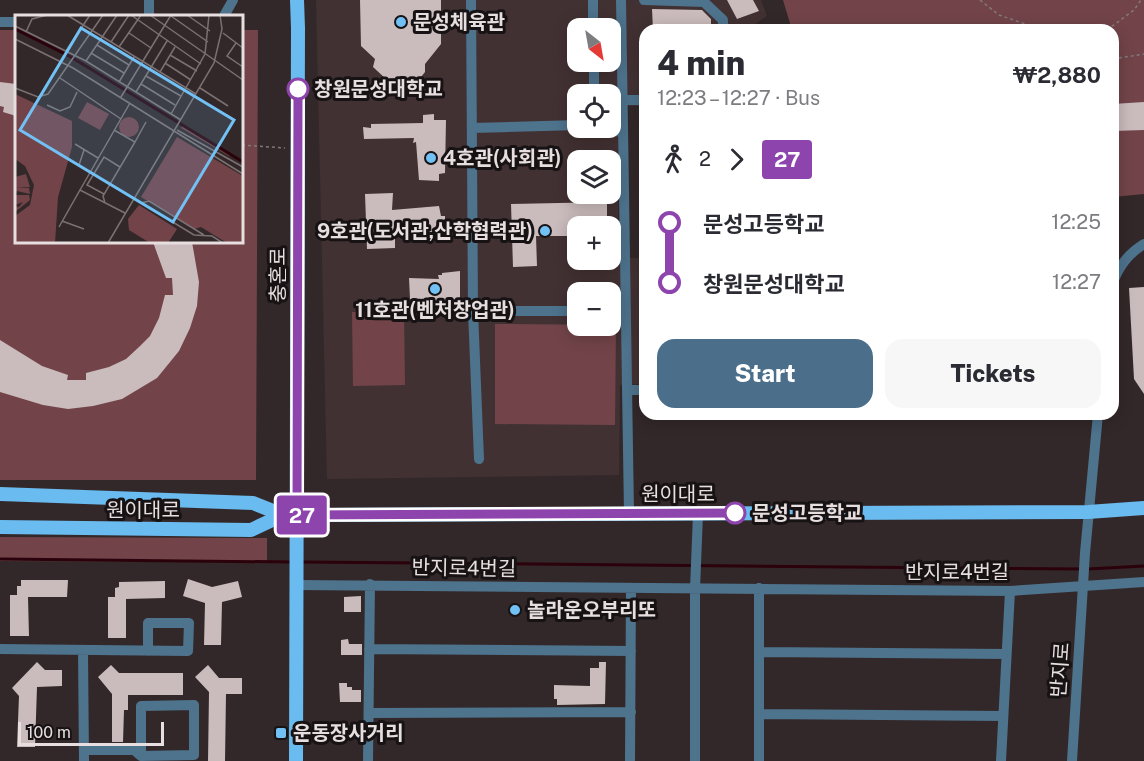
<!DOCTYPE html>
<html lang="en">
<head>
<meta charset="utf-8">
<style>
  body { margin:0; font-family:"Public Sans","Noto Sans KR",sans-serif; background:#f7f7f7; color:#2b2b33; height:100vh; display:flex; flex-direction:column; font-size:22px; white-space:nowrap }
  * { box-sizing:border-box; margin:0 }
  p { font-size:20px; color:#7c7c81 }
  .icon { flex:none; width:33px; height:33px; fill:none; stroke:currentColor; stroke-width:2; stroke-linecap:round; stroke-linejoin:round }
  .map { position:relative; flex:1; overflow:hidden }
  .sheet { position:absolute; left:639px; top:24px; width:480px; height:396px; display:flex; flex-direction:column; background:#fff; border-radius:18px; box-shadow:0 3px 15px #0003 }
  .sheet>* { flex:none }
  .badge { padding:0 12px; border-radius:4px; font-size:21px; line-height:39px }
  .needle { width:39px; rotate:149deg }
  .tools { position:absolute; left:567px; top:18px; display:grid; gap:12px }
  .tools a { display:grid; place-items:center; width:54px; height:54px; border-radius:12px; background:#fff; box-shadow:0 3px 15px #0003; font-size:30px }
  .scale { position:absolute; left:18px; bottom:15px; width:146px; box-sizing:border-box; padding-left:6px; border:3px solid #e6dedf; border-top:0; font-size:16px; line-height:21px; white-space:nowrap; color:#e6dedf; -webkit-text-stroke:4px #171213; paint-order:stroke }
  .map>.badge { position:absolute; translate:-50% -50%; box-shadow:0 0 0 3px #fff }
  .legs { display:flex; align-items:center; gap:9px; height:66px; padding:0 18px; font-size:20px }
  .legs p { margin-inline-start:auto }
  .summary { display:flex; align-items:center; justify-content:space-between; height:102px; padding:0 18px }
  h1 { font-size:33px; font-weight:800; line-height:45px }
  .button { display:flex; gap:12px; margin-top:auto; padding:12px 18px }
  .button a { flex:1; height:69px; border-radius:18px; background:#4b6e8a; color:#fff; font-size:24px; font-weight:800; line-height:69px; text-align:center }
  .button a+a { background:#f7f7f7; color:#2b2b33 }
  ul { padding:0 18px; list-style:none }
  li { display:flex; align-items:center; gap:21px; height:60px; font-size:22px }
  li i { display:grid; place-items:center; width:9px; height:100%; margin:0 8px; background:currentColor }
  li i::after { content:''; width:15px; height:15px; margin:-8px; border:4px solid; border-radius:50%; background:#fff }
  li p { margin-inline-start:auto }
  li:first-child i { background:linear-gradient(#0000 50%,currentColor 0) }
  li:last-child i { background:linear-gradient(currentColor 50%,#0000 0) }
  .map>svg:first-child { display:block }
</style>
</head>
<body>
<div class="map">
<svg width="1144" height="761" viewBox="0 0 1144 761">
  <rect width="100%" height="100%" fill="#332829"/>
  <!-- built -->
  <path fill="#423132" fill-rule="evenodd" d="M316 0H761L767 16 746 30H645V106H618V258H645V384L620 385 619 475 327 479ZM578 28H610V62H578ZM578 94H610V128H578ZM578 160H610V194H578ZM578 226H610V260H578ZM578 292H610V326H578Z
    M639 115H645V252H640Z"/>
  <!-- green -->
  <path fill="#724449" d="M783 0H1144V194L1113 197V30H792Z
    M0 30H16V242H242V30H258L256 480H0Z
    M404 311 405 385 353 386 352 312Z
    M495 324 616 325 615 425 495 424Z
    M0 537 267 538V562L0 561Z"/>
  <g fill="none" stroke-linecap="round" stroke-linejoin="round">
    <!-- stream -->
    <path stroke="#2b020b" stroke-width="3" d="M0 559 292 562
      M302 562 1081 569
      M1088 569 1144 566"/>
  </g>
  <!-- building -->
  <path fill="#cabbbc" d="M360 0H441V44L425 64V72L421 77 386 79 373 67 375 59 361 46Z
    M727 0H753L759 11 737 19Z
    M652 9 702 10 711 19V30H653Z
    M0 82 16 84V116L3 112 4 107 0 106Z
    M1144 102V130L1113 131V104Z
    M434 114V120H446L445 173 439 174V181L419 180 416 142 413 143 414 138 364 139 363 127 371 128V124L423 123V115Z
    M393 193 392 210 439 206 441 216H445V227L440 226V233L395 235V248L367 249 365 194Z
    M607 202V226H578V236H536L537 266 513 267 511 204Z
    M153 242H192L199 282 197 306 190 328 179 351 157 378 122 399 93 406 68 409 43 405 0 392V340L42 366 68 375 67 380H86V373L109 367 126 359 139 347 150 336 159 318 165 295H173L172 278H166Z
    M460 271V302L414 303V300L410 299 409 278 439 279 438 275H442V273Z
    M1144 287V394L1134 379 1129 288Z
    M188 579 212 587 238 581 242 597 222 602 221 645H204L205 603 183 596Z
    M21 580H68L67 597H28L29 636H10V595H17V586H21Z
    M165 581V598L126 599V638H108V597H115V588L119 587V582Z
    M361 596V612H344V597Z
    M348 639 349 644H362V655H341V640Z
    M37 662 45 670H62V686L37 687 35 747H17L19 696 12 688Z
    M599 662H606L605 704 557 705V699H554V685L590 686V668H599Z
    M111 665 119 673H183V695H128V710H124L123 742H112V694L98 677Z
    M208 665 219 678H242V694H226L225 761H208L209 692 195 677Z
    M339 683H347V687H352V690H361V702H340Z"/>
  <g fill="none" stroke-linecap="round" stroke-linejoin="round">
    <!-- path -->
    <path stroke="#83797a" stroke-width="1.5" stroke-dasharray="3 3" stroke-linecap="butt" d="M980 0 999 15 1043 30
      M1107 30 1134 10 1141 0
      M1113 59 1144 54
      M242 145 285 148"/>
    <!-- minor -->
    <path stroke="#4e738d" stroke-width="10" d="M471 0 473 311H578
      M593 0V28
      M621 0 629 514
      M644 0 704 2 723 20V30
      M149 16V0
      M224 16 233 0
      M0 22H16
      M594 62V94
      M622 100H645
      M472 128 578 125
      M595 128V132L623 131
      M1113 282C1120 265 1128 254 1144 244
      M473 311 479 459
      M610 311H626
      M627 390H645
      M296 585 1010 591 1144 582
      M759 588V761
      M0 649 188 651 189 623H148V651
      M369 649 631 651
      M83 650 84 761
      M759 652 1006 654
      M369 713 631 712
      M760 714 1003 716
      M84 750H134L141 756 194 755V705L141 706V756
      M368 761 370 584
      M630 761 631 589
      M695 761V589L698 514
      M1001 761 1010 591
      M1072 761 1085 553 1098 414"/>
    <!-- major -->
    <path stroke="#6abbef" stroke-width="14" d="M0 494 253 503 283 515H297L1088 512 1144 508
      M0 527 251 530 283 515
      M296 761 298 28 297 0"/>
  </g>
  <g fill="none" stroke-linecap="round" stroke-linejoin="round">
    <defs>
      <path id="line-1" d="M298 89 297 515 735 513"/>
    </defs>
    <!-- line-1 casing -->
    <use href="#line-1" stroke="#fff" stroke-width="14"/>
    <!-- line-1 -->
    <use href="#line-1" stroke="#8e44ad" stroke-width="9"/>
  </g>
  <!-- markers -->
  <g fill="#72c1f5" stroke="#171213" stroke-width="2">
    <circle cx="401" cy="22" r="6"/>
    <circle cx="431" cy="158" r="6"/>
    <circle cx="545" cy="231" r="6"/>
    <circle cx="435" cy="289" r="6"/>
    <circle cx="515" cy="610" r="6"/>
    <rect x="275" y="727" width="12" height="12" rx="3"/>
  </g>
  <g fill="#fff" stroke="#8e44ad" stroke-width="3">
    <circle cx="298" cy="89" r="10"/>
    <circle cx="735" cy="513" r="10"/>
  </g>
  <g text-anchor="middle" dominant-baseline="central" stroke-width="6" stroke-linejoin="round" paint-order="stroke">
    <!-- poi labels -->
    <g font-size="20" font-weight="bold" fill="#e6dedf" stroke="#171213" text-anchor="start">
      <text x="413" y="22">문성체육관</text>
      <text x="443" y="158">4호관(사회관)</text>
      <text x="533" y="231" text-anchor="end">9호관(도서관,산학협력관)</text>
      <text x="435" y="310" text-anchor="middle">11호관(벤처창업관)</text>
      <text x="527" y="610">놀라운오부리또</text>
      <text x="293" y="733">운동장사거리</text>
    </g>
    <!-- stop labels -->
    <g font-size="20" font-weight="bold" fill="#e6dedf" stroke="#171213" text-anchor="start">
      <text x="314" y="89">창원문성대학교</text>
      <text x="752" y="513">문성고등학교</text>
    </g>
    <!-- street labels -->
    <g font-size="20" fill="#e6dedf" stroke="#171213">
      <text transform="translate(278 275) rotate(-90)">충혼로</text>
      <text x="678" y="494">원이대로</text>
      <text x="143" y="510">원이대로</text>
      <text transform="translate(464 568) rotate(1)">반지로4번길</text>
      <text x="957" y="572">반지로4번길</text>
      <text transform="translate(1060 670) rotate(-86)">반지로</text>
    </g>
  </g>
  <!-- overview -->
  <g transform="translate(15 15)">
    <rect width="228" height="228" fill="#332829"/>
    <path d="M0 79 57 106V132L43 182 40 228H0V201L15 190 19 170 10 151 0 144ZM72 87 94 99 85 115 63 103ZM104 112a10 10 0 1 1 20 0a10 10 0 1 1-20 0ZM168 110 215 139 214 141 166 113ZM162 122 228 161V228H212L186 212 179 214 126 182ZM11 159 15 172 1 173H14L15 179 2 176 0 180H14L15 185 0 197V191L4 192 8 187 0 190V162ZM124 190 162 214 153 228H135L114 215 113 204Z" fill="#724449"/>
    <path fill="none" stroke="#2b020b" stroke-width="3" d="M0 14 56 42 228 147"/>
    <path fill="none" stroke="#7b7172" stroke-width="1.5" d="M52 0 181 79M116 0 186 49M135 0 228 65M172 0 195 16M156 1 193 27M0 11 71 46 166 105M11 17 17 4 32 0M114 18 136 33M208 18 228 33M0 24 58 53 228 159M96 27 114 0M221 28 212 41 228 52M82 30 114 50M104 32 126 0M51 36 75 0M76 38 109 58M155 40 182 56M71 46 102 0M150 48 176 65M145 57 160 32M131 61 166 81M45 63 106 104M104 67 119 42M126 69 160 90M0 73 23 82 33 79 88 0M185 73 213 91M121 77 152 26M106 82 156 0M32 90 45 96 55 92 62 77M156 99 190 39 194 0M162 115 228 152M120 127 131 107M60 129 83 143M69 135 64 150 75 157M65 175 115 88M89 179 72 170 89 142 105 152M120 184 179 220 197 221 208 228M90 188 88 181 120 127 99 115M126 188 134 186 189 220M47 206 69 214M44 212 65 175 110 198M93 228 199 48 207 14 205 0"/>
    <path fill="#72c1f5" fill-opacity="0.15" stroke="#72c1f5" stroke-width="3" d="M66 13 219 105 158 207 5 115Z"/>
    <rect width="228" height="228" fill="none" stroke="#e6dedf" stroke-width="3"/>
  </g>
</svg>
<div class="tools">
<a><svg class="needle" viewBox="-14 -14 28 28"><path d="M0-13l5 13h-10z" fill="#e53935"/><path d="M0 13l5-13h-10z" fill="#7c7c81"/></svg></a>
<a><svg class="icon" aria-label="locate" viewBox="0 0 24 24"><circle cx="12" cy="12" r="6"/><path d="M12 2v4M12 18v4M2 12h4M18 12h4"/></svg></a>
<a><svg class="icon" aria-label="layers" viewBox="0 0 24 24"><path d="M12 4l9 5-9 5-9-5zM3 14l9 5 9-5"/></svg></a>
<a>+</a>
<a>−</a>
</div>
<div class="scale">100 m</div>
<b class="badge" style="left:302px;top:515px;background:#8e44ad;color:#fff">27</b>
<section class="sheet">
<div class="summary"><div><h1>4 min</h1><p>12:23 – 12:27 · Bus</p></div><b>₩2,880</b></div>
<div class="legs"><svg class="icon" aria-label="walk" viewBox="0 0 24 24"><circle cx="13" cy="4" r="2"/><path d="M13 8l-2 6 4 7M11 14l-3 7M7 12l3-4h3l4 4"/></svg>2<svg class="icon" aria-label="forward" viewBox="0 0 24 24"><path d="M9 5l7 7-7 7"/></svg><b class="badge" style="background:#8e44ad;color:#fff">27</b></div>
<ul>
<li><i style="color:#8e44ad"></i><b>문성고등학교</b><p>12:25</p></li>
<li><i style="color:#8e44ad"></i><b>창원문성대학교</b><p>12:27</p></li>
</ul>
<div class="button"><a>Start</a><a>Tickets</a></div>
</section>
</div>
</body>
</html>
